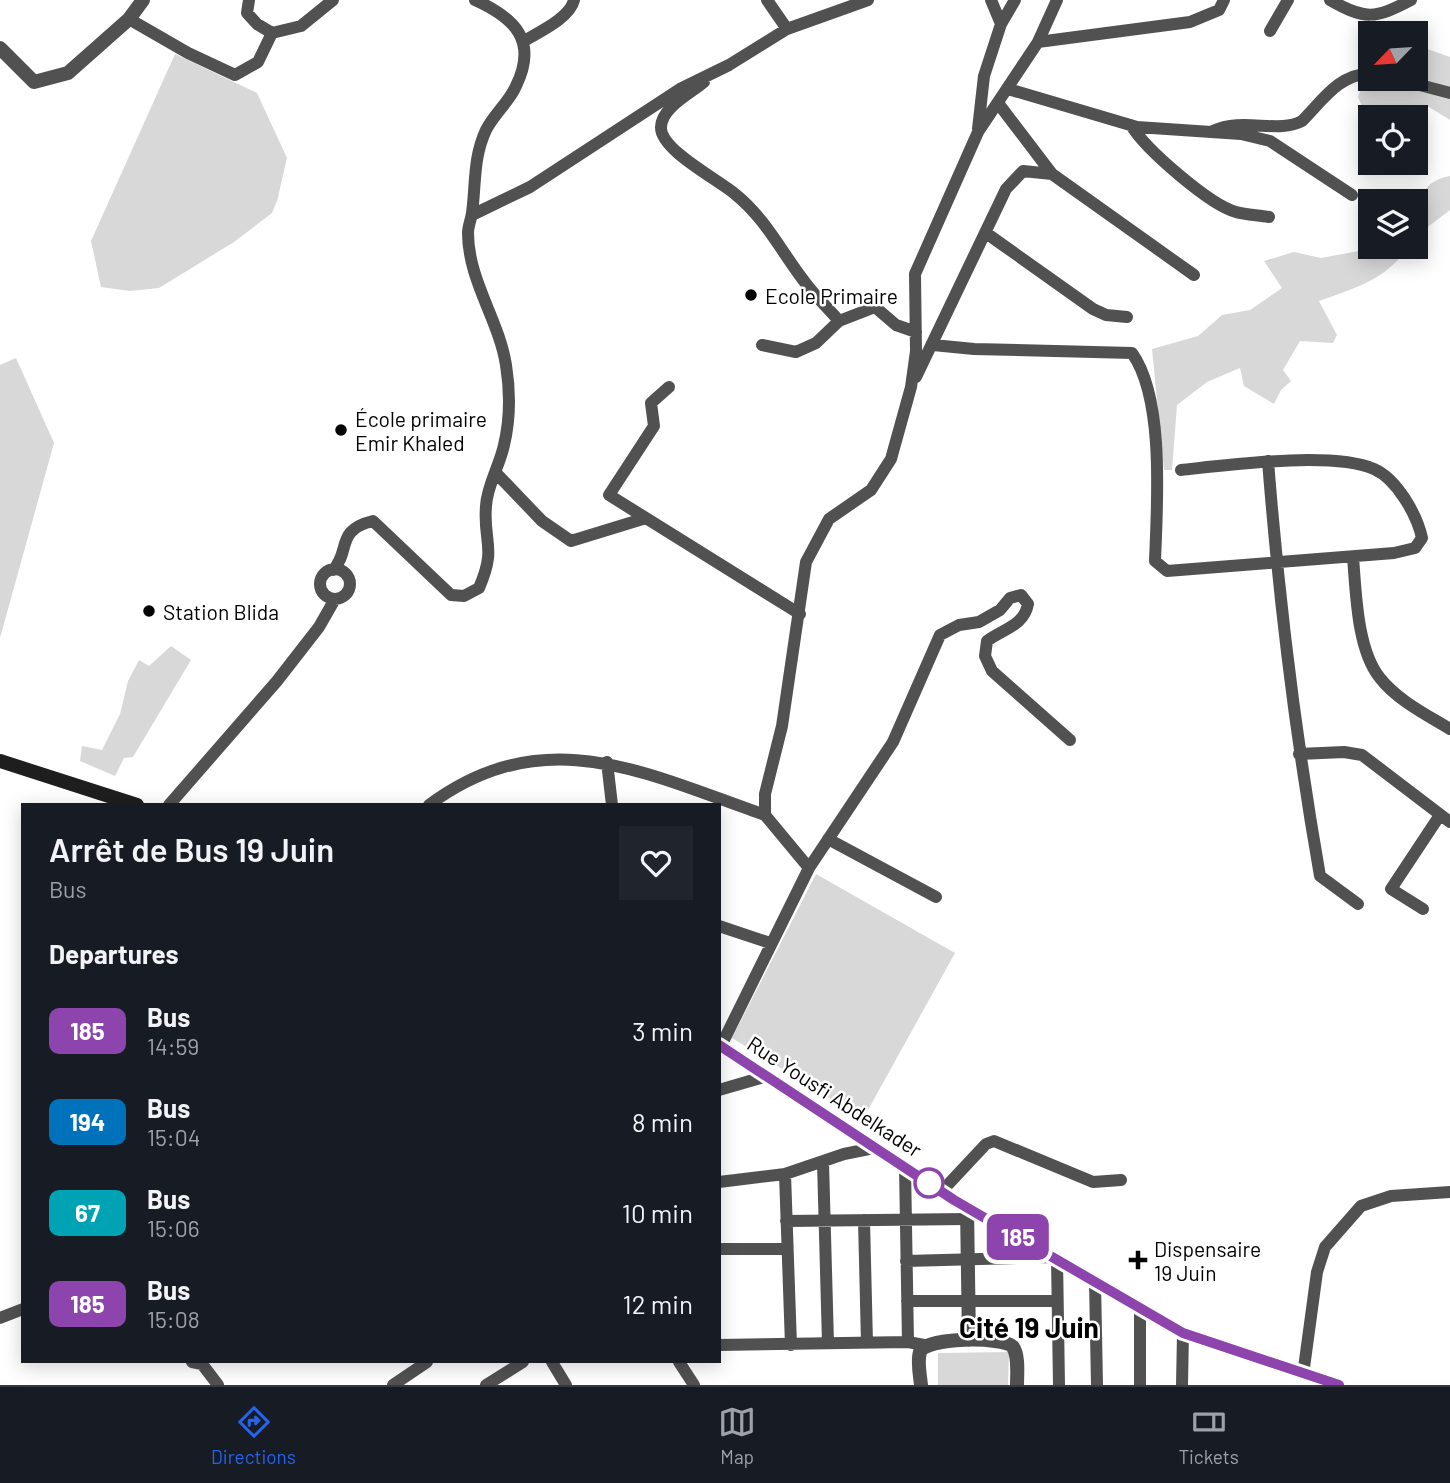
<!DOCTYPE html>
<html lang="en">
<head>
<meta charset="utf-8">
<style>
  body { margin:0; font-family:Barlow,sans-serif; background:#20242c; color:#f1f3f6; height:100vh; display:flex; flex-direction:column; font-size:26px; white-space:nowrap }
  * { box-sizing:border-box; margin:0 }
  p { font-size:23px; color:#9ea1a6 }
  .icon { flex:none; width:38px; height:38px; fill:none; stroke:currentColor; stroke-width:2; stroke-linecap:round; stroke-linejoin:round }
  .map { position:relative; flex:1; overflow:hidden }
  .details { position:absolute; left:21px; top:803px; width:700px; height:560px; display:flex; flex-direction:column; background:#171b24; border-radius:0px; box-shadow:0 4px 18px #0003 }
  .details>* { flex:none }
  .badge { padding:0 14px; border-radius:10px; font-size:24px; line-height:46px }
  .needle { width:46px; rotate:245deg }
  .fabs { position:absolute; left:1358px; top:21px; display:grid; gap:14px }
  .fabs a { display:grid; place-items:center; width:70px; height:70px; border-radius:0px; background:#171b24; box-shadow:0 4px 18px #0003; font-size:35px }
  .map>.badge { position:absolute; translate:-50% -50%; box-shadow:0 0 0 4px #fff }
  h2 { padding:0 28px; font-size:26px; line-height:63px }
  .round { display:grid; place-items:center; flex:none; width:74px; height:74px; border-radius:0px; background:#20242c }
  .overview { display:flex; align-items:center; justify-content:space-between; height:119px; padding:0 28px }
  h1 { font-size:33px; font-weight:600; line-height:52px }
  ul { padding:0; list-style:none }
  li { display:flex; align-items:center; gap:21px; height:91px; padding:0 28px }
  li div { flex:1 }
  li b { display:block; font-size:26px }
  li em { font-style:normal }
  li .badge { min-width:77px; font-weight:700; text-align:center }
  .dock { display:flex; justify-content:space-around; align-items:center; height:98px; border-top:2px solid #363941; background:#171b24; font-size:19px; color:#9ea1a6 }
  .dock a { display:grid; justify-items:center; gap:4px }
  .dock .current { color:#2563eb }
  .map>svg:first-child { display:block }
</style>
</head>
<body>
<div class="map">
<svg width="1450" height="1385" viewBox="0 0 1450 1385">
  <rect width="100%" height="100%" fill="#fff"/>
  <!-- green -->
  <path fill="#d8d8d8" d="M1416 45 1450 57V120L1429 107 1408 117H1370V125L1358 97 1370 61V79H1416Z
    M175 54 257 93 287 158 277 201 272 213 234 242 159 288 130 291 101 287 91 241Z
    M1450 176V210L1416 236C1416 210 1417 181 1450 176Z
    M1380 247H1408C1386 280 1355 288 1319 301L1337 335 1333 343 1300 341 1283 370 1291 381 1281 390 1274 404 1244 386 1240 368 1207 382 1177 405 1172 470H1164L1152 349 1198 336 1222 315 1250 310 1282 288 1264 261 1294 252 1321 258Z
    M16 358 54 443 0 638V365Z
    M171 646 191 660 133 757 124 758 115 776 80 761 82 746 102 750 120 714 128 681 139 660 149 666Z
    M816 874 955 953 863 1119 732 1038Z
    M1009 1352 1008 1385H938V1353Z"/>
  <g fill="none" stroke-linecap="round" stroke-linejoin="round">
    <!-- minor -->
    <path stroke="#515151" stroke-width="12" d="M249 0 247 13 257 24 272 33 301 26 333 0
      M767 0 787 29
      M1330 0C1365 20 1375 19 1411 0
      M129 19 188 53 235 75 258 62 272 33
      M1001 24 1015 0
      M1270 31 1288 0
      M524 41C539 32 570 18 574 0
      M1038 42 1190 22 1219 10 1224 0
      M1397 79 1450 93
      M704 82C690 94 662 107 661 127 660 150 719 180 735 194 765 218 781 251 804 281 814 295 828 308 839 321
      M1008 89 1137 127 1241 134 1270 141 1352 195
      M998 103 1052 174 1194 275
      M1131 125C1145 149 1210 205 1236 212 1246 215 1258 215 1269 217
      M978 129 984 76 1001 24 991 0
      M1213 131C1243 117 1278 134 1302 121 1322 101 1340 73 1370 74
      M472 215 530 187 680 89 729 65 787 29 868 0
      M986 233 1093 309 1106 315 1127 317
      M762 345 796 352 816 343 839 321 875 307 896 325 916 332
      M933 345 974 349 1132 353C1165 399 1157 506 1155 561L1167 571 1394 553 1415 548 1422 538C1417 515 1397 479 1374 469 1332 451 1228 465 1181 470
      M916 377 1006 189 1023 171 1052 174
      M669 387 651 403 654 426 609 495 800 614
      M1268 461C1279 601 1296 739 1320 876L1358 904
      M496 473 542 521 571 541 646 518
      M1353 557C1356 593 1357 650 1380 678 1397 700 1427 715 1450 729
      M320 584a15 15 0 1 1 30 0a15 15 0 1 1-30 0Z
      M333 570C351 551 335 530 373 521L451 595 464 596 479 588C497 547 483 543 486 506 487 485 500 465 504 445 510 420 510 390 506 365 499 320 468 280 468 233 468 226 471 220 472 213 476 183 473 158 486 130 494 114 509 102 516 86 538 41 515 18 475 0
      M1299 754 1344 752 1362 755 1450 822
      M607 762 612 805
      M169 805 277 681 319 627 335 599
      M429 805C545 719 647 774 765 815
      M828 839 936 897
      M809 868 893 742 940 635 959 625 979 622 1000 610 1010 598 1021 595 1028 604C1024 626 1003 629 987 641L985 656 992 671 1070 740
      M1423 909 1391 889 1440 815
      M719 926 770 943
      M721 1046 809 868 765 815V794L782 726 806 562 829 519 871 490 891 459 911 387 916 351 915 274 978 132 1038 42 1057 0
      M719 1090 767 1076
      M823 1162 828 1343
      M905 1166 908 1342
      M785 1174 791 1345
      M719 1182 785 1174 844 1154 874 1148
      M941 1192 986 1144 994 1141 1093 1182 1121 1180
      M864 1220 867 1343
      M786 1221 967 1219
      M719 1249H787
      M1057 1258 1059 1385
      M906 1261 1054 1257
      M1095 1281 1097 1385
      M907 1301H1057
      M0 1318 23 1309
      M719 1345 908 1342 924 1345
      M192 1362 202 1364 218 1385
      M552 1362 566 1385
      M679 1362 694 1385
      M1303 1375 1317 1272 1325 1247 1361 1206 1391 1196 1450 1192
      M393 1385 427 1362
      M486 1385 523 1362
      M1140 1385V1307
      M1182 1385 1183 1333"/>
    <!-- tertiary -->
    <path stroke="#515151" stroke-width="14" d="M0 48 34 82 68 73 129 19 143 0
      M967 1208 969 1340
      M921 1385C920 1375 917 1361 920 1352 924 1337 1004 1336 1013 1347 1019 1356 1017 1374 1017 1385"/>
    <!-- secondary -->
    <path stroke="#1e1e1e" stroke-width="14" d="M0 761 137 805
      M719 1045 967 1208 1183 1333 1339 1385"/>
  </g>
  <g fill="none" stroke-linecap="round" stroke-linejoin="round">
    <defs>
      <path id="line" d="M719 1045 954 1200 1183 1333 1339 1385"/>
    </defs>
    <!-- line casing -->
    <use href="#line" stroke="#fff" stroke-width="16"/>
    <!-- line -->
    <use href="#line" stroke="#8e44ad" stroke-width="10"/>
  </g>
  <!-- markers -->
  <g fill="#000" stroke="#fff" stroke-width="2.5">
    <circle cx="751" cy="295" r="7"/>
    <circle cx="341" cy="430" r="7"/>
    <circle cx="149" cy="611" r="7"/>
    <path d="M1134.5 1249.5h7v7h7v7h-7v7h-7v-7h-7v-7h7z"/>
  </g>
  <circle fill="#fff" stroke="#8e44ad" stroke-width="3.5" cx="929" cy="1183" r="14"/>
  <g text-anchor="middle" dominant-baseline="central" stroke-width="5" stroke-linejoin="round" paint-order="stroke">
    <!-- poi labels -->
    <g font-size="21" fill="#000" stroke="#fff" text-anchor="start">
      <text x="765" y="295">Ecole Primaire</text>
      <text x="355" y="418">École primaire<tspan x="355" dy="24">Emir Khaled</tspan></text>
      <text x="163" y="611">Station Blida</text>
      <text x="1154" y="1248">Dispensaire<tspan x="1154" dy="24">19 Juin</tspan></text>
    </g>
    <!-- street labels -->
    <g font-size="21" fill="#000" stroke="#fff">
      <text transform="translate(835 1096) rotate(33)">Rue Yousfi Abdelkader</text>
    </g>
    <!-- district labels -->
    <g font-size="28" font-weight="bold" fill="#000" stroke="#fff">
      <text x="1029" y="1327">Cité 19 Juin</text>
    </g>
  </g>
</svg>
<div class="fabs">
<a><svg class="needle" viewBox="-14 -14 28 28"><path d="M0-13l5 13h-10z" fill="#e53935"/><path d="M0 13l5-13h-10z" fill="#9ea1a6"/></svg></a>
<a><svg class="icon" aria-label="locate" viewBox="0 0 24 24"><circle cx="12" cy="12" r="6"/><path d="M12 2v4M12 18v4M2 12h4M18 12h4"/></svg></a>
<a><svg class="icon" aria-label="layers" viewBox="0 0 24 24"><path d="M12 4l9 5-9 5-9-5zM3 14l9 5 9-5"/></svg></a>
</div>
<b class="badge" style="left:1018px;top:1237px;background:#8e44ad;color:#fff">185</b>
<section class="details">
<div class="overview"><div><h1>Arrêt de Bus 19 Juin</h1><p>Bus</p></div><a class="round"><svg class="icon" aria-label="heart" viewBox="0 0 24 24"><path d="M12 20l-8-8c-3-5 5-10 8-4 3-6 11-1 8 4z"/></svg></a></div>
<h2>Departures</h2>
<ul>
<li><span class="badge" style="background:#8e44ad;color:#fff">185</span><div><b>Bus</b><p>14:59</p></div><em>3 min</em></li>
<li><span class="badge" style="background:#0072bc;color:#fff">194</span><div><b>Bus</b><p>15:04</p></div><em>8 min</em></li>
<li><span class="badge" style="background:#00a3b4;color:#fff">67</span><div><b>Bus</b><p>15:06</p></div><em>10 min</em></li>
<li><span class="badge" style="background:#8e44ad;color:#fff">185</span><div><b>Bus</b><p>15:08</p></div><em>12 min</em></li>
</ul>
</section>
</div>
<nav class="dock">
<a class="current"><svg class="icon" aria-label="directions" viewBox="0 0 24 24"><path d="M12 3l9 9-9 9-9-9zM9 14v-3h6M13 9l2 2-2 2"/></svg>Directions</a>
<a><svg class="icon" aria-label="map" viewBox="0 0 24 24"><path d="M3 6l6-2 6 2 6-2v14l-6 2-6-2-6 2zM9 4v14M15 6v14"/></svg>Map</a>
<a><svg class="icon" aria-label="tickets" viewBox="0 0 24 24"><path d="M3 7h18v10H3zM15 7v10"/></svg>Tickets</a>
</nav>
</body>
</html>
